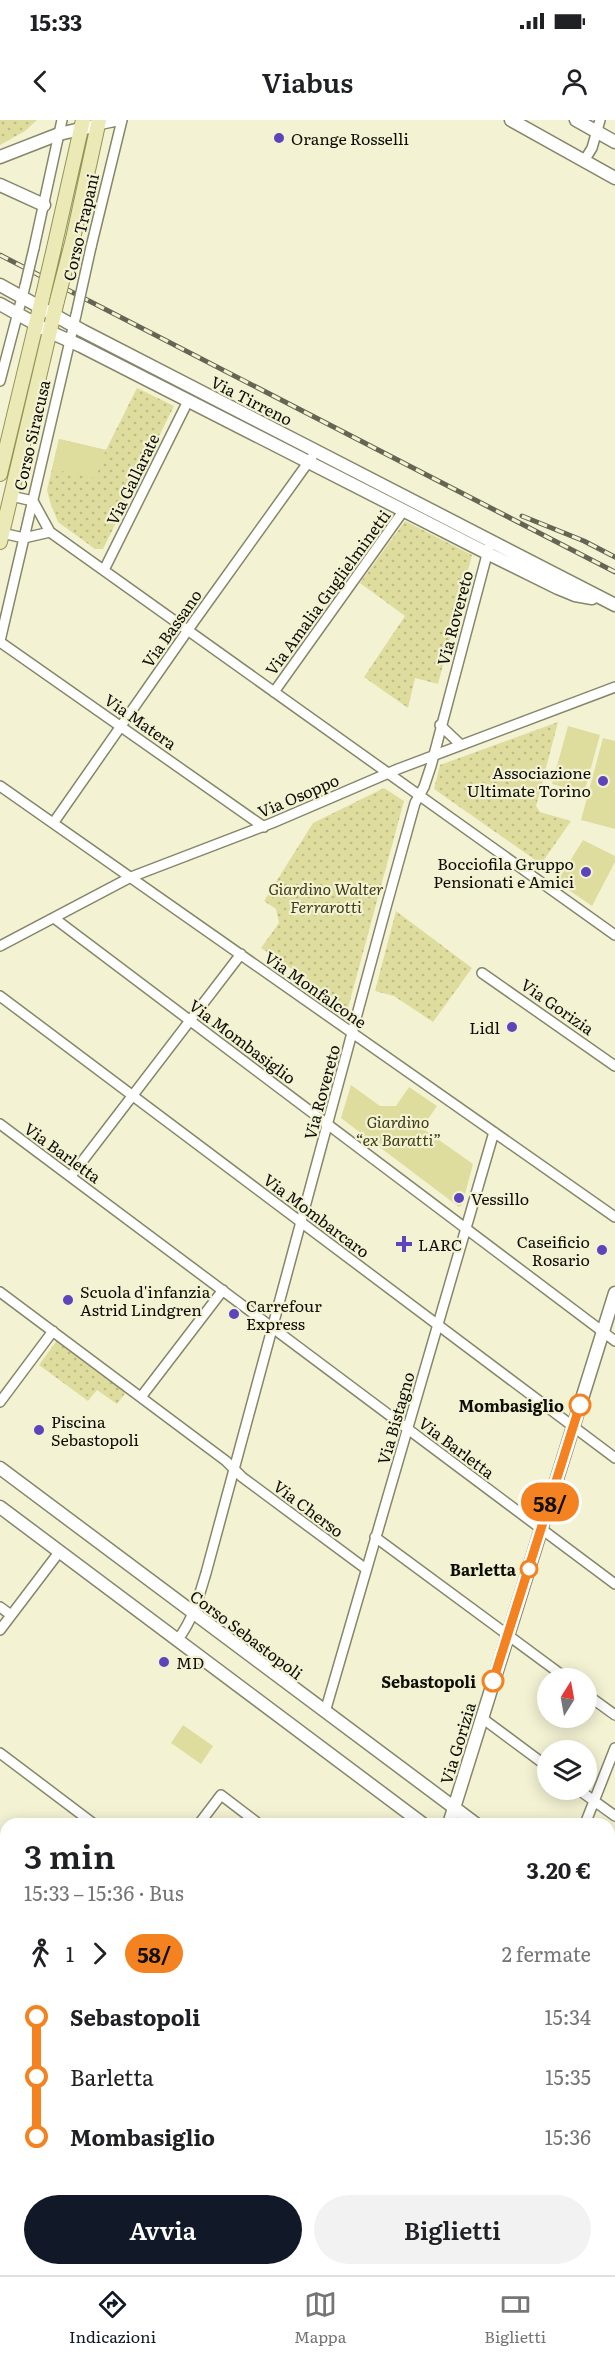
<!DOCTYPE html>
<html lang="it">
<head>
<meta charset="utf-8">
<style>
  body { margin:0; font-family:Literata,serif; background:#f2f2f2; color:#202124; height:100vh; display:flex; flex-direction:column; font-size:22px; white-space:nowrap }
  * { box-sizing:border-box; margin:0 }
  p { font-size:20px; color:#757577 }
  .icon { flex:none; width:33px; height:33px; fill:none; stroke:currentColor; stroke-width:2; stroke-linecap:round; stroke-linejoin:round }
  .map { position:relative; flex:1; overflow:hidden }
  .details { position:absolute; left:0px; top:1698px; width:615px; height:458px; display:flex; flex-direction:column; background:#fff; border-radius:18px 18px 0 0; box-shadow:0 3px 15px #0003 }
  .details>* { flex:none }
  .badge { padding:0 12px; border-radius:20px; font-size:21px; line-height:39px }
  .needle { width:39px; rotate:11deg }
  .buttons { position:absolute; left:537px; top:1548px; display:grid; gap:12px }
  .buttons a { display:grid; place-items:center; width:60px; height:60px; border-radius:50%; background:#fff; box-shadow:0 3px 15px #0003; font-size:30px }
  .map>.badge { position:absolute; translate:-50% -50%; box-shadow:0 0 0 3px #fff }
  .legs { display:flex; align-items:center; gap:9px; height:66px; padding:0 24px; font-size:20px }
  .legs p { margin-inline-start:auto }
  .overview { display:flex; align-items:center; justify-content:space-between; height:102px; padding:0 24px }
  h1 { font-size:33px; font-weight:600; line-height:45px }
  .action { display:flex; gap:12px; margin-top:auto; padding:12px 24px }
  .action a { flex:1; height:69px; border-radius:36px; background:#111827; color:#fff; font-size:24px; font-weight:600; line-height:69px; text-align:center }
  .action a+a { background:#f2f2f2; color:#202124 }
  ul { padding:0 24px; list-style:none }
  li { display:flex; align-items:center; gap:21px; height:60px; font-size:22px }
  li i { display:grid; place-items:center; width:9px; height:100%; margin:0 8px; background:currentColor }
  li i::after { content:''; width:15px; height:15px; margin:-8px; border:4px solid; border-radius:50%; background:#fff }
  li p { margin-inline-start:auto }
  li:first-child i { background:linear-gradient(#0000 50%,currentColor 0) }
  li:last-child i { background:linear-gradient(currentColor 50%,#0000 0) }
  .status { display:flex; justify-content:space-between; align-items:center; height:42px; padding:0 30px; background:#fff; direction:ltr }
  .status svg { height:16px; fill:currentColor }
  header { display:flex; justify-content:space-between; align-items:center; height:78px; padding:0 24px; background:#fff; font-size:27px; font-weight:600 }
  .tab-bar { display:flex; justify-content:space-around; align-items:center; height:84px; border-top:2px solid #e0e0e0; background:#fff; font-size:16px; color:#757577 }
  .tab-bar a { display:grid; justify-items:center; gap:3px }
  .tab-bar .current { color:#111827 }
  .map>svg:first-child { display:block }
</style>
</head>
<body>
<div class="status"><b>15:33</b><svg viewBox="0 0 49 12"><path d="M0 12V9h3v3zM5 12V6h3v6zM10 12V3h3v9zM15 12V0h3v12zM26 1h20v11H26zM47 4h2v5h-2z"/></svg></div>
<header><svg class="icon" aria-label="back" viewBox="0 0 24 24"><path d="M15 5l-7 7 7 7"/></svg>Viabus<svg class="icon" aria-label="person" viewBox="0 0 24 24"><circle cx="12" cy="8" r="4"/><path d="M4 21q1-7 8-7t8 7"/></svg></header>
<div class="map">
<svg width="615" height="2155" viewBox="0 0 615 2155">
  <defs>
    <pattern id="grass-dots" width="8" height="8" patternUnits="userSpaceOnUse" patternTransform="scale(1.5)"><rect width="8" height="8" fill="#dfdd9d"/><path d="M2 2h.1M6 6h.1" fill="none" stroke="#bebc86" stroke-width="1.8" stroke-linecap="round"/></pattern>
  </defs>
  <rect width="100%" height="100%" fill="#f3f2d3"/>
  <!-- grass -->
  <path fill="url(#grass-dots)" d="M0 0H37L25 11 0 25Z
    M137 268 174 286 103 429H95L58 402 50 382 47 370 59 319 106 330Z
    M405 401 472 435 438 564 415 558 408 588 364 557 405 496 360 463Z
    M558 602 536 686 540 692 571 701 541 744 434 669 440 645Z
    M384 668 404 681 348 888 261 828 279 803 276 789 264 781 313 703Z
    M396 791 472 848 433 902 394 876 375 871Z
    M58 1219 127 1271 117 1284 97 1270 88 1281 39 1245Z
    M0 2038 6 2044V2150H132L139 2155H0Z"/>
  <!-- garden -->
  <path fill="#dfdd9d" d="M59 319 106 330C102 339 100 351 94 358L52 349Z
    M568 606 600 615 584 673 552 664Z
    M603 618 615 621V709L581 700Z
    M522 639 542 645 533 679 512 674Z
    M583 720 615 736V742L592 786 557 762Z
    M351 965 380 986H396L409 967 437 986 422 1008 473 1044 462 1085 459 1087 341 998Z
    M183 1605 213 1626 201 1644 171 1623Z"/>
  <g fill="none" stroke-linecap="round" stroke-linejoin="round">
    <defs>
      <path id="street" d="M98 5 122 0
        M584 41 592 28 600 0
        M91 127 122 0
        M34 128 62 0
        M0 261 25 166
        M11 376 33 381 50 412 615 815
        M2 413 24 418 50 412
        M104 450 188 281
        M0 521 76 195
        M0 522 264 707
        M274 572 404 390
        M440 605 461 625
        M0 666 615 1097
        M54 702 195 500 312 337
        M54 798 615 1221
        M0 826 131 757 272 703 398 649 615 567
        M482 853 615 946
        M0 876 615 1338
        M0 1004 615 1464
        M71 1056 241 834
        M0 1172 226 1341 242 1357 366 1449
        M141 1277 223 1170
        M0 1282 53 1211
        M375 1417 566 1558
        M0 1487 11 1495
        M0 1510 60 1431
        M178 1519C193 1500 199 1476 206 1453L385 791 415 683 424 667 431 646 489 427
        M586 1574 615 1595
        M325 1592 494 1012
        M482 1598 548 1647
        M0 1633 94 1704
        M579 1670 615 1696
        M199 1704 221 1675 259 1704
        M585 1704 615 1628
        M0 1936 6 1940
        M609 1975 615 1963
        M278 2150 286 2155"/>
      <path id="secondary" d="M511 0 615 58
        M576 0 615 22
        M0 37 59 14 98 5
        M0 65 44 85
        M0 165 83 211 615 485
        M0 184 50 212 81 226 487 433 558 468 575 475 592 478
        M0 1348 476 1704
        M0 1387 423 1704
        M449 1704 615 1173
        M609 1803 615 1807
        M609 1843 615 1847
        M609 2098 615 2095
        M308 2155 309 2150
        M495 2155 506 2150"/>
      <path id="primary" d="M73 119 99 0
        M54 128 83 0
        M0 354 43 175
        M0 422 57 181"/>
    </defs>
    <!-- street casing -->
    <use href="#street" stroke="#86866a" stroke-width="12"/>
    <!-- secondary casing -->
    <use href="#secondary" stroke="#86866a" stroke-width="15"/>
    <!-- primary casing -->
    <use href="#primary" stroke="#959357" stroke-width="16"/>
    <!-- street -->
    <use href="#street" stroke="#fff" stroke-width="9"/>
    <!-- secondary -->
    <use href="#secondary" stroke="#fff" stroke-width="12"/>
    <!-- primary -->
    <use href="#primary" stroke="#ebe9b5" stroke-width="14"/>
    <defs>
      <path id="rail" d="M0 135 615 452
        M522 396 584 421 615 437"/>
    </defs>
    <!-- rail casing -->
    <use href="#rail" stroke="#656553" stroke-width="5"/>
    <!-- rail -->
    <use href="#rail" stroke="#f3f2d3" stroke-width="3" stroke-dasharray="9" stroke-linecap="butt"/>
    <defs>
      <path id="street-bridge" d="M25 166 34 128
        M76 195 91 127"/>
      <path id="primary-bridge" d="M43 175 54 128
        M57 181 73 119"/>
    </defs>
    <!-- street-bridge casing -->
    <use href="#street-bridge" stroke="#86866a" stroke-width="12" stroke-linecap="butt"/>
    <!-- primary-bridge casing -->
    <use href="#primary-bridge" stroke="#959357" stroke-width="16" stroke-linecap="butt"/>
    <!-- street-bridge -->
    <use href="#street-bridge" stroke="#fff" stroke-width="9"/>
    <!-- primary-bridge -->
    <use href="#primary-bridge" stroke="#ebe9b5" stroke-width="14"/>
  </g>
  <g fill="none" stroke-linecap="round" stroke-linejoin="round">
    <defs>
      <path id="line-1" d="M493 1561 580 1285"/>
    </defs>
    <!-- line-1 casing -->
    <use href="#line-1" stroke="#fff" stroke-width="14"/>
    <!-- line-1 -->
    <use href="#line-1" stroke="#f58220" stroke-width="9"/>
  </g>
  <!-- markers -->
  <g fill="#5b44bc" stroke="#f3f2d3" stroke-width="2">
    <circle cx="279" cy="18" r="6"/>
    <circle cx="603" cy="661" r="6"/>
    <circle cx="586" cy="752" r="6"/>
    <circle cx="512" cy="907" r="6"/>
    <circle cx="459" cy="1078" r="6"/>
    <path d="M401 1115h6v6h6v6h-6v6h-6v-6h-6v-6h6z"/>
    <circle cx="602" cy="1130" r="6"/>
    <circle cx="68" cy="1180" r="6"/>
    <circle cx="234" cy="1194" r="6"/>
    <circle cx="39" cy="1310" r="6"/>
    <circle cx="164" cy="1542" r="6"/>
  </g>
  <g fill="#fff" stroke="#f58220" stroke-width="3">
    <circle cx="580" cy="1285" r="10"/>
    <circle cx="529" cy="1449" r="8"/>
    <circle cx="493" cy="1561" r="10"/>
  </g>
  <g text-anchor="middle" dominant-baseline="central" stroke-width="4.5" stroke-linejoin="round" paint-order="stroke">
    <!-- poi labels -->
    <g font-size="16" fill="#0d0d04" stroke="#f3f2d3" text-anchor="start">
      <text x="291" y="18">Orange Rosselli</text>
      <text x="591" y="652" text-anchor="end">Associazione<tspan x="591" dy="18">Ultimate Torino</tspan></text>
      <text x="574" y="743" text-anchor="end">Bocciofila Gruppo<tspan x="574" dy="18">Pensionati e Amici</tspan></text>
      <text x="500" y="907" text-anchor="end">Lidl</text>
      <text x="471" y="1078">Vessillo</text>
      <text x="590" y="1121" text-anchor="end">Caseificio<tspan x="590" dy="18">Rosario</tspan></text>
      <text x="418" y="1124">LARC</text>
      <text x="80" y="1171">Scuola d'infanzia<tspan x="80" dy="18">Astrid Lindgren</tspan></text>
      <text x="246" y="1185">Carrefour<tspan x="246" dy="18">Express</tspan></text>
      <text x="51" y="1301">Piscina<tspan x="51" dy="18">Sebastopoli</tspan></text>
      <text x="176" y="1542">MD</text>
    </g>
    <!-- street labels -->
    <g font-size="16" fill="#0d0d04" stroke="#f3f2d3">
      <text transform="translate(80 107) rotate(-77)">Corso Trapani</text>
      <text transform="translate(252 280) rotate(27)">Via Tirreno</text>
      <text transform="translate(31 315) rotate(-77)">Corso Siracusa</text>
      <text transform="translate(132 359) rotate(-64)">Via Gallarate</text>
      <text transform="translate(327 472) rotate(-54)">Via Amalia Guglielminetti</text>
      <text transform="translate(454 498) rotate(-75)">Via Rovereto</text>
      <text transform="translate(171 508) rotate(-55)">Via Bassano</text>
      <text transform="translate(141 601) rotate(35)">Via Matera</text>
      <text transform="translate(298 675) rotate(-23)">Via Osoppo</text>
      <text transform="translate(316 869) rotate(35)">Via Monfalcone</text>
      <text transform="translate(558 886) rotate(35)">Via Gorizia</text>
      <text transform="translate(243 921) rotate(37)">Via Mombasiglio</text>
      <text transform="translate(321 972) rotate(-75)">Via Rovereto</text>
      <text transform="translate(63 1032) rotate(36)">Via Barletta</text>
      <text transform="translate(317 1095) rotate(37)">Via Mombarcaro</text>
      <text transform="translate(395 1298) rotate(-74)">Via Bistagno</text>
      <text transform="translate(457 1327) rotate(37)">Via Barletta</text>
      <text transform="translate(309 1388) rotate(37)">Via Cherso</text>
      <text transform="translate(247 1514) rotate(37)">Corso Sebastopoli</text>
      <text transform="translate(457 1623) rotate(-73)">Via Gorizia</text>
    </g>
    <!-- park labels -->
    <g font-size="16" font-style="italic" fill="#3f3d15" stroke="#f3f2d3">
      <text x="326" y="768">Giardino Walter<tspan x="326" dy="18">Ferrarotti</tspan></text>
      <text x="398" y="1001">Giardino<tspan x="398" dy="18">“ex Baratti”</tspan></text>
    </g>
    <!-- stop labels -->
    <g font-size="16" font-weight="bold" fill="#0d0d04" stroke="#f3f2d3" text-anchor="end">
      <text x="564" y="1285">Mombasiglio</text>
      <text x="516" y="1449">Barletta</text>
      <text x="476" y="1561">Sebastopoli</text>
    </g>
  </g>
</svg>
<div class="buttons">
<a><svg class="needle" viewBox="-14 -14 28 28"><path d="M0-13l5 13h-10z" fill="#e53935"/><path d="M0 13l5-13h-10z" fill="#757577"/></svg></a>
<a><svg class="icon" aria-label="layers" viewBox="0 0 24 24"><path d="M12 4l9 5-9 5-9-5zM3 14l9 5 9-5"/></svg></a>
</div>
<b class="badge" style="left:550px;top:1382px;background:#f58220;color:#111">58/</b>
<section class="details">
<div class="overview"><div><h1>3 min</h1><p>15:33 – 15:36 · Bus</p></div><b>3.20 €</b></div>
<div class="legs"><svg class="icon" aria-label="walk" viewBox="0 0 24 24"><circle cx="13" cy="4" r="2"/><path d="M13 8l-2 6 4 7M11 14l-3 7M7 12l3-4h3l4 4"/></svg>1<svg class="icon" aria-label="forward" viewBox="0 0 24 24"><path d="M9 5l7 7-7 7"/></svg><b class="badge" style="background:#f58220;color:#111">58/</b><p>2 fermate</p></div>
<ul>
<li><i style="color:#f58220"></i><b>Sebastopoli</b><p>15:34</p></li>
<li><i style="color:#f58220"></i><span>Barletta</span><p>15:35</p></li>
<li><i style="color:#f58220"></i><b>Mombasiglio</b><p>15:36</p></li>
</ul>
<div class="action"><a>Avvia</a><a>Biglietti</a></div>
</section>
</div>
<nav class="tab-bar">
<a class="current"><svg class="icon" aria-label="directions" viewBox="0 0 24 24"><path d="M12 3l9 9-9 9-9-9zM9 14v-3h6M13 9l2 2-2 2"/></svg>Indicazioni</a>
<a><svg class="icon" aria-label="map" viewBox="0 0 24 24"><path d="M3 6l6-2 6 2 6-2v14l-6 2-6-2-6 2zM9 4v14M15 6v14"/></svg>Mappa</a>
<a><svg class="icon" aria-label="tickets" viewBox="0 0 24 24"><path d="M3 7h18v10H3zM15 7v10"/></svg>Biglietti</a>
</nav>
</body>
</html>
